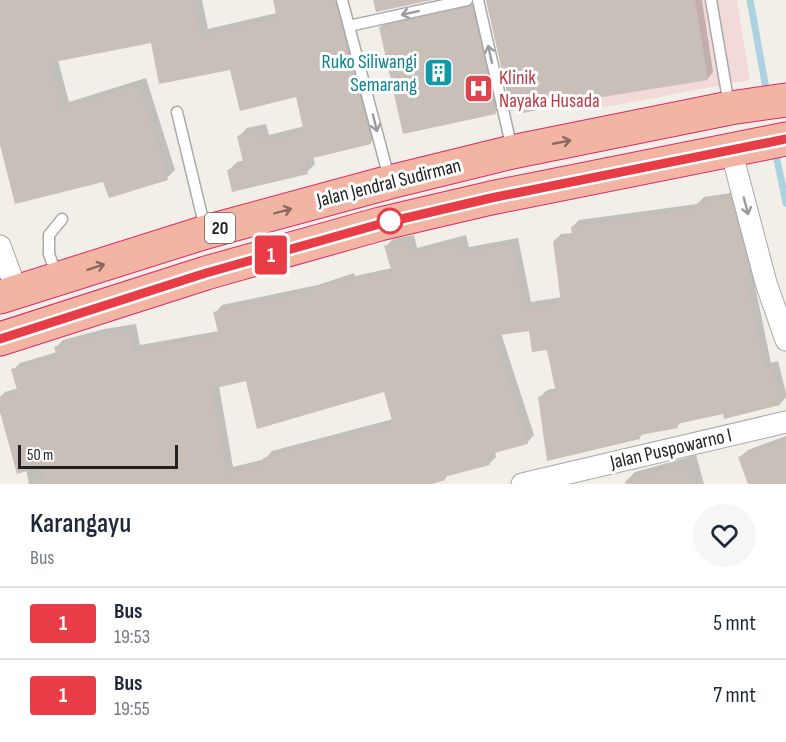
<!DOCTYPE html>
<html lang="id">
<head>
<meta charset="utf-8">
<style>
  body { margin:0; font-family:"Sofia Sans Condensed",sans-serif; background:#f6f6f7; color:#1f2937; height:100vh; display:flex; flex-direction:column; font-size:22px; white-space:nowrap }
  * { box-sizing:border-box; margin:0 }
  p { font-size:20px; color:#747a83 }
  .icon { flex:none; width:33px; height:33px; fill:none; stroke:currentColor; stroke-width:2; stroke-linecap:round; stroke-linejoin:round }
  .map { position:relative; height:484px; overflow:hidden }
  .drawer { display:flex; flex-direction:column; background:#fff; flex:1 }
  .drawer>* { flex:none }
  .badge { padding:0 12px; border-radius:4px; font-size:21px; line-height:39px }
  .scale { position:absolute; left:18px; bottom:15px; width:160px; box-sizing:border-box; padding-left:6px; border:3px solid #222; border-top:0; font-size:16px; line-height:21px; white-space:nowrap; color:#222; -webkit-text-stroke:4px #fff; paint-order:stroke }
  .map>.badge { position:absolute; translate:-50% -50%; box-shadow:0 0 0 3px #fff }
  .round { display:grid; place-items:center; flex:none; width:63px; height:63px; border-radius:32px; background:#f6f6f7 }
  .overview { display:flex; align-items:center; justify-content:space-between; height:102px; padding:0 30px }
  h1 { font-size:28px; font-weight:600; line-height:45px }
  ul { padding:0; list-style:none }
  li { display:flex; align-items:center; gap:18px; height:72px; padding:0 30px; border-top:2px solid #e0e1e3 }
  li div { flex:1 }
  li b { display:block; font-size:22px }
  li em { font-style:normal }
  li .badge { min-width:66px; font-weight:700; text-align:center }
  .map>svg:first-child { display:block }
</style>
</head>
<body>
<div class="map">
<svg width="786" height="484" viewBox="0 0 786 484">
  <rect width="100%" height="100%" fill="#f2efe9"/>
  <!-- commercial -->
  <path fill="#f2dad9" d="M565 0H737L750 80 584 111Z"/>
  <!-- shadow -->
  <path fill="#0003" fill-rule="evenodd" d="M0 0H202L208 29 277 13 274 0H345L378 135 370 143 313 156 315 164 307 172 229 170 237 162 245 160 239 136 247 128 266 124 269 135 305 126 297 95 231 69 152 41 58 60 69 102 146 78 175 170 167 178 104 180 0 139Z
    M476 0 503 104 496 112 381 27 389 20Z
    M501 0H702L713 72 707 79Z
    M737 192 756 267 752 271 771 363 778 361 786 393V397L780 404 682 421 677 426 645 432 640 437 540 397 547 390 557 388 548 348 531 329 501 333 534 435 527 443 495 451 496 457 489 464 449 474 445 479 426 484H29L26 469 0 406V397L5 392 19 388 13 370 20 363 57 352 56 347 63 340 104 329 136 324 140 345 219 331 215 313 222 305 318 285 354 273 355 276 392 268 386 246 393 239 414 235 417 248 466 235 469 247 518 238 531 302 562 297 554 241 561 234 573 233 572 227 579 220 697 204 704 197ZM247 379 385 390 393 419 272 451 265 459 233 467 219 386Z
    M786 436V484H750L740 457 748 450Z
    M696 455 704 484H626L625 482 635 472Z"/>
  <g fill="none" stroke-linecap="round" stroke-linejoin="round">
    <!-- stream -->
    <path stroke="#aad3df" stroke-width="7" d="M750 0 767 94
      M775 150 786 203"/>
  </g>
  <!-- building -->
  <path fill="#c7bfb8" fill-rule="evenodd" d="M0 0H192L200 37 277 18 273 0H335L371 144 305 160 308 174 232 192 227 170 244 166 237 136 258 131 261 142 304 132 296 97 240 111 230 70 159 84 151 43 49 63 61 109 138 85 168 180 109 198 103 182 15 204 0 145Z
    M373 0H432L376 12Z
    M486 0H695L708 80 590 99 523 113 522 108 511 111Z
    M472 6 496 114 403 134 379 27Z
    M730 198 746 258 749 275 745 276 764 369 772 367 780 405 724 419 723 414 677 424 678 428 640 435V439L547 461 538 397 556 393 547 350 532 352 529 331 493 336 528 444 487 455 490 465 444 477 445 480 432 484H45L40 467 17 474 0 412V398L18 393 11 369 57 356 54 347 96 336 130 331 133 351 219 336 213 312 312 291V289L347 279 348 282 392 272 384 246 407 241 411 254 459 242 462 253 512 244 524 308 561 303 553 241 572 238 571 227 696 209 695 204ZM246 381 257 429 384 392 393 424 263 458 265 464 226 474 211 389Z
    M786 440V484H748L738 457Z
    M686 464 692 484H634L633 479Z"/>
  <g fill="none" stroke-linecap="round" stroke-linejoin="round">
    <defs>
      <path id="service" d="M342 0 389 178
        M478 0 512 149
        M711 0 729 105
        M349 26 467 0
        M177 112 205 228
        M57 276 49 254V235L62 219"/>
      <path id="minor" d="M731 150 766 283 786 340
        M0 246 17 292
        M522 484 786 422"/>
      <path id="trunk" d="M0 297 206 232 390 182 512 152 730 108 786 100
        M0 339 206 273 380 224 491 198 786 139"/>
    </defs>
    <!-- service casing -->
    <use href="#service" stroke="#a9a9a9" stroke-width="13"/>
    <!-- minor casing -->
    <use href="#minor" stroke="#a9a9a9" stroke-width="23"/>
    <!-- trunk casing -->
    <use href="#trunk" stroke="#dc2a67" stroke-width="35"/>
    <!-- service -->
    <use href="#service" stroke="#fff" stroke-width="10"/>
    <!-- minor -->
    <use href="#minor" stroke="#fff" stroke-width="21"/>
    <!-- trunk -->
    <use href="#trunk" stroke="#f2b4a3" stroke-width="33"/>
  </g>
  <!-- one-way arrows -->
  <defs><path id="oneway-shaft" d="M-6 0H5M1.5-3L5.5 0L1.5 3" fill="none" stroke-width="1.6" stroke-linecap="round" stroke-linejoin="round" transform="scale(1.5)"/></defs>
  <g stroke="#9c9c9c">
    <use href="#oneway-shaft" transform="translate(410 13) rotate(167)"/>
    <use href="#oneway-shaft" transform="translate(490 54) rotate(-103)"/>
    <use href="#oneway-shaft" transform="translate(375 123) rotate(76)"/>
    <use href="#oneway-shaft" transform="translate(746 206) rotate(75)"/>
  </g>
  <g stroke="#8a6b62">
    <use href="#oneway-shaft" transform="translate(562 142) rotate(-11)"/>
    <use href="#oneway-shaft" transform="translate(283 211) rotate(-15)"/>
    <use href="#oneway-shaft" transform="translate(96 267) rotate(-18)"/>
  </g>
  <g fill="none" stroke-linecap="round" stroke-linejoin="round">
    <defs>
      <path id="line" d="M0 339 206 273 380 224 491 198 786 139"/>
    </defs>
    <!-- line casing -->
    <use href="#line" stroke="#fff" stroke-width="14"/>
    <!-- line -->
    <use href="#line" stroke="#e83d46" stroke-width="9"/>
  </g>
  <!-- icons -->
  <defs>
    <symbol id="building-square" viewBox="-11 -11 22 22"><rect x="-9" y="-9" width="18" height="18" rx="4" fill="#0f9aa8" stroke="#fff"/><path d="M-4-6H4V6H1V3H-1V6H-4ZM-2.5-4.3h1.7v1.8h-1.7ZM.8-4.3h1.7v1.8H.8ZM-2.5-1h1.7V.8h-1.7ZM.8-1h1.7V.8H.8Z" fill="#fff"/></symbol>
    <symbol id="hospital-square" viewBox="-11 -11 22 22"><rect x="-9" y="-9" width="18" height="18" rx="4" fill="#e0444e" stroke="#fff"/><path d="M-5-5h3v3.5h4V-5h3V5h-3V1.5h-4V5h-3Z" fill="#fff"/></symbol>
  </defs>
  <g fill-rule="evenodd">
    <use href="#building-square" x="422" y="56" width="33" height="33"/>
    <use href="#hospital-square" x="462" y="72" width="33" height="33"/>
  </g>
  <!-- markers -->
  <circle fill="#fff" stroke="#e83d46" stroke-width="3" cx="390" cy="221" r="12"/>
  <g text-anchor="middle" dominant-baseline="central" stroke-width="6" stroke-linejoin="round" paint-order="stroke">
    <!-- shield labels -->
    <rect fill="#fff" stroke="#646464" stroke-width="1.5" x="205" y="213" width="30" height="30" rx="4.5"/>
    <g font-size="18" font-weight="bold" fill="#222">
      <text x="220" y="228">20</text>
    </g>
    <!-- culture labels -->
    <g font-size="20" fill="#0d838f" stroke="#fff" text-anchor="end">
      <text x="417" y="62">Ruko Siliwangi<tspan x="417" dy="23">Semarang</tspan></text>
    </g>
    <!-- health labels -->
    <g font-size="20" fill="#be3a42" stroke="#fff" text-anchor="start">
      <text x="499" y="78">Klinik<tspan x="499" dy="23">Nayaka Husada</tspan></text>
    </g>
    <!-- street labels -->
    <g font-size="20" fill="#222" stroke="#fff">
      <text transform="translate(389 183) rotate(-14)">Jalan Jendral Sudirman</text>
      <text transform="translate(671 449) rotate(-13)">Jalan Puspowarno I</text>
    </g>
  </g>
</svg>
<div class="scale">50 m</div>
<b class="badge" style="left:271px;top:255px;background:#e83d46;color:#fff">1</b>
</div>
<section class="drawer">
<div class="overview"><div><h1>Karangayu</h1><p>Bus</p></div><a class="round"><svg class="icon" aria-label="heart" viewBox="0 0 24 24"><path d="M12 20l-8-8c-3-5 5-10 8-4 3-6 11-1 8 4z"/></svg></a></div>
<ul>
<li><span class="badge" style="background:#e83d46;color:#fff">1</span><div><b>Bus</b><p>19:53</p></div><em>5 mnt</em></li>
<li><span class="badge" style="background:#e83d46;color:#fff">1</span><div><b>Bus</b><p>19:55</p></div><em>7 mnt</em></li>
</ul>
</section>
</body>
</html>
